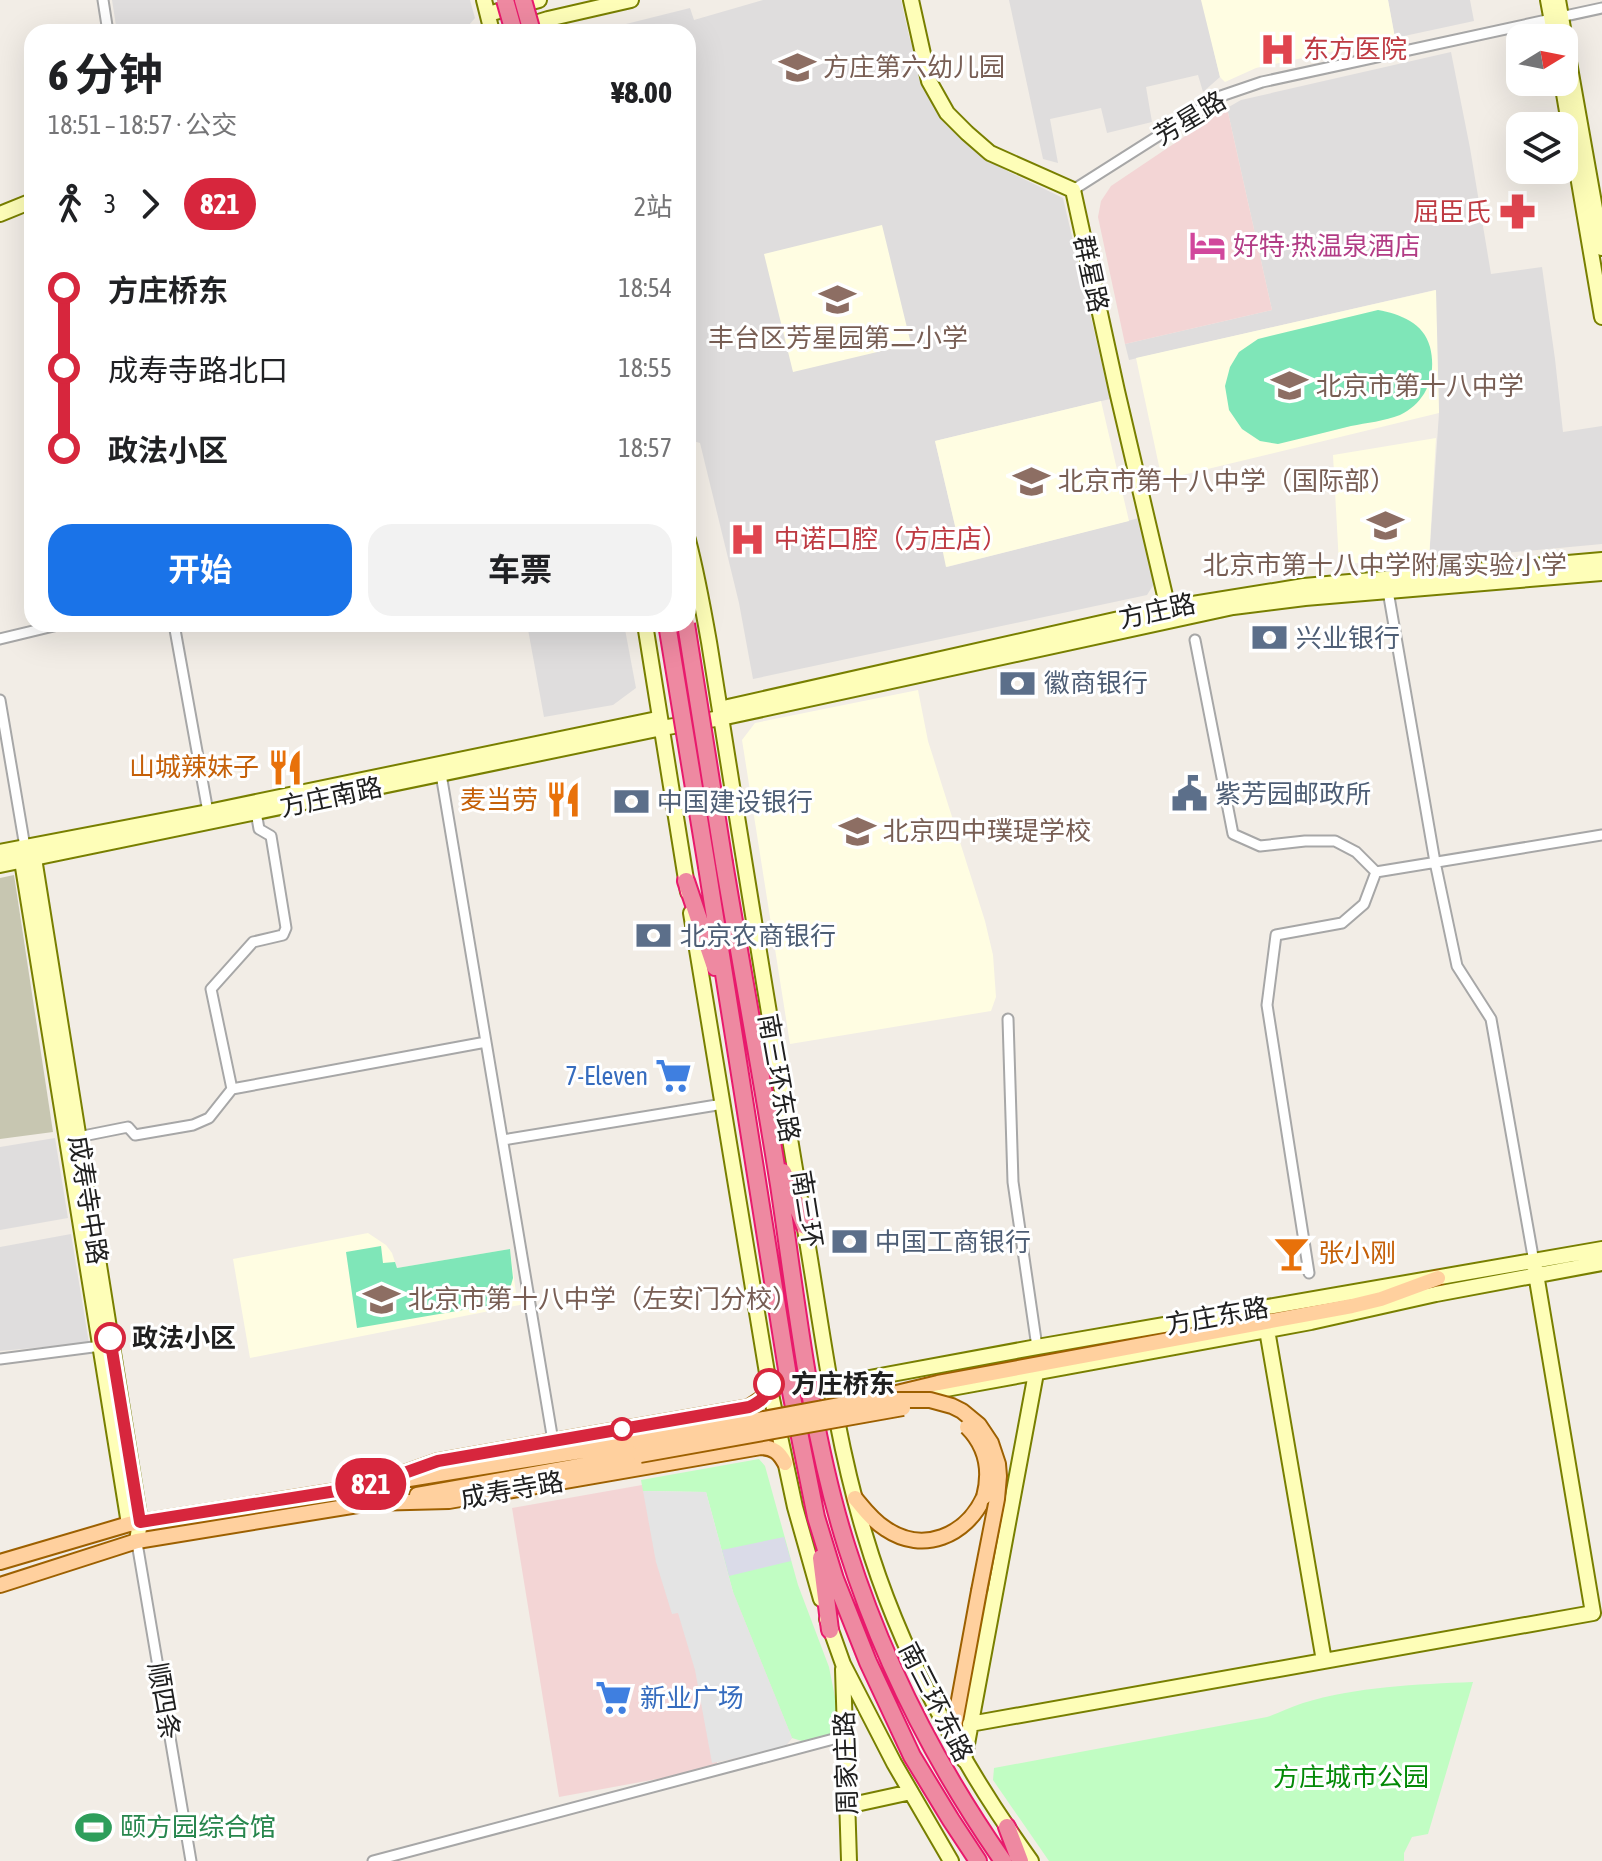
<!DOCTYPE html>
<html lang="zh">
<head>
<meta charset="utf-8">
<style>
  body { margin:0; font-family:"Asap Condensed","Noto Sans SC",sans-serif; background:#f2f2f2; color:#202124; height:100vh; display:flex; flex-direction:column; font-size:30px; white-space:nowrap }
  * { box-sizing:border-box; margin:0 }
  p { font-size:26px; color:#757577 }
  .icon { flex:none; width:44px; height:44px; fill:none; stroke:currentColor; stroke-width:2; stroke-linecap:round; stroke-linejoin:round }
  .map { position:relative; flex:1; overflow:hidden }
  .side { position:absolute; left:24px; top:24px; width:672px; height:608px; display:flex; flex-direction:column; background:#fff; border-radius:24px; box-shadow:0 8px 32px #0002 }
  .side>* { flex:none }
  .badge { padding:0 16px; border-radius:26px; font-size:28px; line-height:52px }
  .needle { width:52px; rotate:80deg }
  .buttons { position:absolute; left:1506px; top:24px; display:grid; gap:16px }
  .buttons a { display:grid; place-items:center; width:72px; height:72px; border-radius:16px; background:#fff; box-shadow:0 8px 32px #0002; font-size:40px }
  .map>.badge { position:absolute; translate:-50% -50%; box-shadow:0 0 0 4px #fff }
  .legs { display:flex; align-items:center; gap:12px; height:88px; padding:0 24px; font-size:26px }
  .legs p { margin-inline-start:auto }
  .summary { display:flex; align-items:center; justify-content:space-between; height:136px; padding:0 24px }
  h1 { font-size:44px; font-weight:700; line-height:60px }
  .cta { display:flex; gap:16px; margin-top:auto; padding:16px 24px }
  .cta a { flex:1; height:92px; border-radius:24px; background:#1a73e8; color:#fff; font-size:32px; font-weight:700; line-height:92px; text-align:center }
  .cta a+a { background:#f2f2f2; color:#202124 }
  ul { padding:0 24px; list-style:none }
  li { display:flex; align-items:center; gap:28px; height:80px; font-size:30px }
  li i { display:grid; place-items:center; width:12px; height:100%; margin:0 10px; background:currentColor }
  li i::after { content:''; width:20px; height:20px; margin:-10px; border:6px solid; border-radius:50%; background:#fff }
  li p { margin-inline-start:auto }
  li:first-child i { background:linear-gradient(#0000 50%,currentColor 0) }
  li:last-child i { background:linear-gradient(currentColor 50%,#0000 0) }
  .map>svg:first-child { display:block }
</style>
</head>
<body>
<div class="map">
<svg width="1602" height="1861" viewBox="0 0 1602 1861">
  <rect width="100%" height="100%" fill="#f2ede6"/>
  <!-- residential -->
  <path fill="#dfdddd" d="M112 0H470L475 18 463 32H117Z
    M763 0H901L909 36 930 99 946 125 975 151 1009 172 1063 198 1110 399 935 441 957 534 947 567 1139 518 1154 584 1147 595 753 679 739 603 700 443 689 440 688 437V32H605L606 29 690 8 694 20Z
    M1009 0H1202L1220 77 1203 92 1198 75 1146 87 1152 122 1107 133 1101 108 1050 119 1058 163 1043 159Z
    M1388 0H1470L1474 21 1395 38Z
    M1451 52 1470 148 1491 274 1542 267 1555 359 1563 432 1602 426V544L1429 560 1439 413 1435 290 1129 360 1125 344 1272 310 1227 108 1241 100Z
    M527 624H624L636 688 613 705 544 717Z
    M55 1138 68 1218 0 1230V1147Z
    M71 1234 89 1343 0 1351V1247Z"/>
  <!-- commercial -->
  <path fill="#f3d5d5" d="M1227 108 1272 310 1125 344 1098 217 1101 201 1111 186Z
    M642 1485 644 1491 733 1592 792 1738 783 1749 717 1762V1768L559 1797 512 1508Z"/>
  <!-- education -->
  <path fill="#fffde2" d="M1201 0H1388L1395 38 1256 68 1225 82 1220 77Z
    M882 225 911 344 793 372 764 254Z
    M1436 290 1439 413 1162 480 1136 358Z
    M1101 401 1129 521 946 567 940 538 957 534 935 441Z
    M1436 438 1429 560 1339 564 1333 455Z
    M918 690 928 741 985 921 993 955 996 997 991 1011 790 1044 742 740 755 723Z
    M368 1233 386 1245 392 1253 397 1268 510 1249 516 1293 523 1292 525 1304 250 1358 233 1259Z"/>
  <!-- construction -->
  <path fill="#c7c6b1" d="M14 875 53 1132 0 1139V878Z"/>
  <!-- park -->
  <path fill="#c1fdc3" d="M759 1459 765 1466 798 1585 829 1667 842 1732 805 1742 792 1738 733 1592 706 1492 643 1491 641 1480Z
    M1473 1682 1428 1834 1412 1837 1404 1853V1861H1049L993 1780 994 1768 1267 1717C1279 1713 1291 1707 1303 1703 1355 1687 1418 1684 1473 1682Z"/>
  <!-- pitch -->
  <path fill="#7fe6b8" d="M1378 310C1400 314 1424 323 1430 347 1437 375 1427 402 1400 415 1385 421 1366 423 1351 426 1327 432 1303 438 1278 444L1260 441 1242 429 1229 410 1225 386 1230 367 1239 352 1258 339Z
    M381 1246 383 1263 395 1262 397 1268 510 1249 513 1278 511 1285 503 1298 504 1303 357 1328 346 1252Z"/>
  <!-- parking -->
  <path fill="#e4e4e4" d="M643 1491 706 1492 733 1592 792 1738 783 1749 712 1763 695 1670 678 1613 672 1614 656 1562Z"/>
  <!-- plaza -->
  <path fill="#dadbe8" d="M784 1537 791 1561 729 1576 722 1550Z"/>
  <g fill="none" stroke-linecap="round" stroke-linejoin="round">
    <defs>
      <path id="street" d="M103 0 108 32
        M1073 190 1221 96 1262 82 1602 8
        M1388 591 1435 862 1457 966 1491 1019 1534 1262
        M174 624 208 812
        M0 639 62 624
        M1195 640 1233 834 1260 846 1305 841H1335L1356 852 1376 872 1602 835
        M0 700 25 847 27 849
        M441 774 553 1441
        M1008 1019 1013 1182 1037 1347
        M232 1089 211 989 253 942 283 935 286 928 271 836 259 829 256 812
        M78 1137 128 1127 135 1135 193 1125 209 1118 232 1089 486 1042
        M503 1140 723 1104
        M1309 1273 1267 1005 1276 935 1342 923 1364 904 1376 872
        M0 1359 101 1346
        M136 1537 191 1861
        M373 1861 845 1736"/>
      <path id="secondary" d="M484 0 492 32
        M911 0 929 81 947 113 967 133 990 153 1073 190 1117 391 1170 617
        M1548 0 1555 38
        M1558 0 1602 248
        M488 14 539 0
        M506 32 548 19 631 0
        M1562 82 1602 317
        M0 214 32 201
        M688 540C697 574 703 608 709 642 717 692 725 742 733 792 756 936 780 1079 804 1223 822 1327 834 1434 865 1535 899 1650 961 1764 1031 1861
        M645 624 688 892
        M728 707 1168 608 1304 586 1602 560
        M24 851 22 861 129 1524
        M0 852 208 812 657 719
        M34 858 140 1522 137 1541
        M0 865 662 728 721 718 1233 607 1305 598 1602 573
        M691 913 769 1385 795 1507 821 1599
        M1267 1330 1324 1661
        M832 1385 1037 1347 1602 1249
        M935 1391 1311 1322 1436 1294 1602 1263
        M827 1619 843 1664 894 1763 951 1861
        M843 1669 849 1861
        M970 1724 1593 1613 1534 1262
        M964 1760 1036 1373
        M847 1806 911 1792"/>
      <path id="primary" d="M880 1397 938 1383 1352 1306 1381 1299 1438 1278
        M409 1479 638 1442
        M417 1495 640 1455
        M855 1498C864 1509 873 1521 886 1529 923 1554 966 1536 984 1497
        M0 1562 129 1524 368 1486 438 1461 749 1407 764 1397 769 1385
        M0 1585 137 1541 370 1503 449 1501 761 1447C774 1448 779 1452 785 1463
        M952 1738 979 1591"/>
      <path id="highway" d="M724 863C742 970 762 1077 779 1185 797 1305 810 1432 847 1548 882 1659 936 1765 1003 1861
        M707 867 789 1382 816 1517 835 1579 868 1662 912 1756 951 1820 978 1861
        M686 881 715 967
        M783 1172 805 1226
        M821 1558 830 1630
        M1007 1827 1020 1861"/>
    </defs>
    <!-- street casing -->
    <use href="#street" stroke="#a7a7a7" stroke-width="13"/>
    <!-- secondary casing -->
    <use href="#secondary" stroke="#787f00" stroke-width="18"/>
    <!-- primary casing -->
    <use href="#primary" stroke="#9d6000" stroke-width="18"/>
    <!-- highway casing -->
    <use href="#highway" stroke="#e81a6c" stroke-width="20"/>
    <!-- street -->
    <use href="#street" stroke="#fff" stroke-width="9"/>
    <!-- secondary -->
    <use href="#secondary" stroke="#fefeb8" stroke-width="14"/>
    <!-- primary -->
    <use href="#primary" stroke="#ffd09e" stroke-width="14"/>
    <!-- highway -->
    <use href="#highway" stroke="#ee89a1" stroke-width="16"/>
    <defs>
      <path id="primary-bridge" d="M967 1427C986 1446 991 1471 984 1497
        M638 1442 867 1400H930L952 1406 962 1411 979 1425 991 1443 998 1464 999 1476 997 1499 979 1591
        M640 1455 903 1408"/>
      <path id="highway-bridge" d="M505 0 514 32
        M523 0 532 32
        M667 624 707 867
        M686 624 724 863"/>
    </defs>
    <!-- primary-bridge casing -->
    <use href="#primary-bridge" stroke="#9d6000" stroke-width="18" stroke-linecap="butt"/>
    <!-- highway-bridge casing -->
    <use href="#highway-bridge" stroke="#e81a6c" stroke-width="20" stroke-linecap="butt"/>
    <!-- primary-bridge -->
    <use href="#primary-bridge" stroke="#ffd09e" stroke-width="14"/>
    <!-- highway-bridge -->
    <use href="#highway-bridge" stroke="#ee89a1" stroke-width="16"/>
  </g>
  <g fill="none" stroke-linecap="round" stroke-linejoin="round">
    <defs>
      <path id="line-1" d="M110 1338 140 1522 368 1486 438 1461 749 1407C761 1402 767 1396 769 1384"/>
    </defs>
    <!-- line-1 casing -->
    <use href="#line-1" stroke="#fff" stroke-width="18"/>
    <!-- line-1 -->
    <use href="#line-1" stroke="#d7263d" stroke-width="12"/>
  </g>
  <!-- icons -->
  <defs>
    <symbol id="hospital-bare" viewBox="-9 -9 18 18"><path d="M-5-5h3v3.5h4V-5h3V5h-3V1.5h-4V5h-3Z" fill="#e0444e" stroke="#fff" stroke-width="2.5" paint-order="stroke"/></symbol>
    <symbol id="school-bare" viewBox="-9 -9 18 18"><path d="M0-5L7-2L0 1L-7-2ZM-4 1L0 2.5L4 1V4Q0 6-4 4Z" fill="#8d6e63" stroke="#fff" stroke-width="2.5" paint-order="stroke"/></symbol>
    <symbol id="pharmacy-bare" viewBox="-9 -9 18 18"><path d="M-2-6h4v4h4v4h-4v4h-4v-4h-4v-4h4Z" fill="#e0444e" stroke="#fff" stroke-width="2.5" paint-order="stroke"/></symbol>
    <symbol id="hotel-bare" viewBox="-9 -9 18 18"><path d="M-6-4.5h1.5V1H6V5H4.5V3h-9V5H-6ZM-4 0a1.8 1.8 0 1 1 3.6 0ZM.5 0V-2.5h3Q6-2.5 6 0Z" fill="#d1479c" stroke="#fff" stroke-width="2.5" paint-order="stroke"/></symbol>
    <symbol id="bank-bare" viewBox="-9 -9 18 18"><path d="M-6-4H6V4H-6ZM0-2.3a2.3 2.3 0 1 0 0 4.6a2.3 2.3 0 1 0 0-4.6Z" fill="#5c6f8a" stroke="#fff" stroke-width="2.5" paint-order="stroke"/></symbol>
    <symbol id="restaurant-bare" viewBox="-9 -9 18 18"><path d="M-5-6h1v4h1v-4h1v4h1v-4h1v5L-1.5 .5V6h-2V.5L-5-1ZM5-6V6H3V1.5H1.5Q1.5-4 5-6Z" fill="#e8710a" stroke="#fff" stroke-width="2.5" paint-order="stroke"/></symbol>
    <symbol id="civic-bare" viewBox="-9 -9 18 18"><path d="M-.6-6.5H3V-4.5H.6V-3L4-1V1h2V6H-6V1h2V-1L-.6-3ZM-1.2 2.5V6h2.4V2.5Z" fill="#5c6f8a" stroke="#fff" stroke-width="2.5" paint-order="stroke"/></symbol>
    <symbol id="supermarket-bare" viewBox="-9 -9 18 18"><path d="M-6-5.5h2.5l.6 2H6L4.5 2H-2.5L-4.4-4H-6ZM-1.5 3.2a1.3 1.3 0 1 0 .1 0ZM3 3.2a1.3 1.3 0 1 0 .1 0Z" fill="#3f7fe0" stroke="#fff" stroke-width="2.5" paint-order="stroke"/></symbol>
    <symbol id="bar-bare" viewBox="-9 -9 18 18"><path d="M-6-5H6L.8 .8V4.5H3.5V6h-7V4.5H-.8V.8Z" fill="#e8710a" stroke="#fff" stroke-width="2.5" paint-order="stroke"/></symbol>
    <symbol id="stadium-bare" viewBox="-9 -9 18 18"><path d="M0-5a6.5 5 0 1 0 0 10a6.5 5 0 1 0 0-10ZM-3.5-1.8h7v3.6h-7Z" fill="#2e9e5b" stroke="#fff" stroke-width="2.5" paint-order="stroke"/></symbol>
  </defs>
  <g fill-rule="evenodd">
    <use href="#hospital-bare" x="1252" y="24" width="51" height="51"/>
    <use href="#school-bare" x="772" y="42" width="51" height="51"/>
    <use href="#pharmacy-bare" x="1492" y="186" width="51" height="51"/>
    <use href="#hotel-bare" x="1182" y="220" width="51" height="51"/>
    <use href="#school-bare" x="812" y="274" width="51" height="51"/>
    <use href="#school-bare" x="1264" y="360" width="51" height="51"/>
    <use href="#school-bare" x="1006" y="456" width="51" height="51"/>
    <use href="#school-bare" x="1360" y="500" width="51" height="51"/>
    <use href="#hospital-bare" x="722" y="514" width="51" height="51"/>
    <use href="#bank-bare" x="1244" y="612" width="51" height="51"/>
    <use href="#bank-bare" x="992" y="658" width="51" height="51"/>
    <use href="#restaurant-bare" x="260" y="742" width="51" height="51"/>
    <use href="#civic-bare" x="1164" y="768" width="51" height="51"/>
    <use href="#restaurant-bare" x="538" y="774" width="51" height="51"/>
    <use href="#bank-bare" x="606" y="776" width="51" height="51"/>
    <use href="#school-bare" x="832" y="806" width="51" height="51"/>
    <use href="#bank-bare" x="628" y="910" width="51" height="51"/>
    <use href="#supermarket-bare" x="648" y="1050" width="51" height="51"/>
    <use href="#bank-bare" x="824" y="1216" width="51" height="51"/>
    <use href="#bar-bare" x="1266" y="1228" width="51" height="51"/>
    <use href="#school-bare" x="356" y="1274" width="51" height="51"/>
    <use href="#supermarket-bare" x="588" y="1672" width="51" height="51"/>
    <use href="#stadium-bare" x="68" y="1802" width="51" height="51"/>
  </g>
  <!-- markers -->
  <g fill="#fff" stroke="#d7263d" stroke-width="4">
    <circle cx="110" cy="1338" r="14"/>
    <circle cx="769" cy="1384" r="14"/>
    <circle cx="622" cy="1429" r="10"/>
  </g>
  <g text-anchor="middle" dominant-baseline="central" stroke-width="6" stroke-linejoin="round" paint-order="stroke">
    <!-- health labels -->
    <g font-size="26" fill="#be3a42" stroke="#fff" text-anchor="start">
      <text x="1303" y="49">东方医院</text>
      <text x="1491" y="212" text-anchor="end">屈臣氏</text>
      <text x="774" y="539">中诺口腔（方庄店）</text>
    </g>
    <!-- education labels -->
    <g font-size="26" fill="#785e54" stroke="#fff" text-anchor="start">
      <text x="823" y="67">方庄第六幼儿园</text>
      <text x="838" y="338" text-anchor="middle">丰台区芳星园第二小学</text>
      <text x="1316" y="386">北京市第十八中学</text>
      <text x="1058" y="481">北京市第十八中学（国际部）</text>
      <text x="1385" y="565" text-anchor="middle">北京市第十八中学附属实验小学</text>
      <text x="883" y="831">北京四中璞瑅学校</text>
      <text x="408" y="1299">北京市第十八中学（左安门分校）</text>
    </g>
    <!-- street labels -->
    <g font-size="26" fill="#202020" stroke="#fff">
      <text transform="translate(1190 118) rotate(-31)">芳星路</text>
      <text transform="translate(1091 274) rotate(78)">群星路</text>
      <text transform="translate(1157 611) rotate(-12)">方庄路</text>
      <text transform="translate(331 797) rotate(-12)">方庄南路</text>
      <text transform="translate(779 1078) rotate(80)">南三环东路</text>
      <text transform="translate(88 1200) rotate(81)">成寿寺中路</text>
      <text transform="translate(807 1209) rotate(81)">南三环</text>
      <text transform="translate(1217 1316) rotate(-10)">方庄东路</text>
      <text transform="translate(512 1490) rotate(-10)">成寿寺路</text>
      <text transform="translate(164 1701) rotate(80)">顺四条</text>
      <text transform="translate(936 1702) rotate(63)">南三环东路</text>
      <text transform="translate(846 1763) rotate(-92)">周家庄路</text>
    </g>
    <!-- hotel labels -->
    <g font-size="26" fill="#b23c85" stroke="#fff" text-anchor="start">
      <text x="1233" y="246">好特·热温泉酒店</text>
    </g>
    <!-- service labels -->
    <g font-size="26" fill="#4e5e75" stroke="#fff" text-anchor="start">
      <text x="1296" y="638">兴业银行</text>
      <text x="1044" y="683">徽商银行</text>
      <text x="1215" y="794">紫芳园邮政所</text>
      <text x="657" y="802">中国建设银行</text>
      <text x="680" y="936">北京农商银行</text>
      <text x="875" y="1242">中国工商银行</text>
    </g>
    <!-- food labels -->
    <g font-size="26" fill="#c56008" stroke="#fff" text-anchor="end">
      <text x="259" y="767">山城辣妹子</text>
      <text x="538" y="800">麦当劳</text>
      <text x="1318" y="1253" text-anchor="start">张小刚</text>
    </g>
    <!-- shop labels -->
    <g font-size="26" fill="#366cbe" stroke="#fff" text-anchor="end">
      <text x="648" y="1076">7-Eleven</text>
      <text x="640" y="1698" text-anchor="start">新业广场</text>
    </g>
    <!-- stop labels -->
    <g font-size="26" font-weight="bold" fill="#202020" stroke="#fff" text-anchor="start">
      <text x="132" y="1338">政法小区</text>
      <text x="791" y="1384">方庄桥东</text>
    </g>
    <!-- park labels -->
    <g font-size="26" fill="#038907" stroke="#fff">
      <text x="1351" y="1777">方庄城市公园</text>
    </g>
    <!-- leisure labels -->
    <g font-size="26" fill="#27864d" stroke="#fff" text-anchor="start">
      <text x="120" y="1827">颐方园综合馆</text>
    </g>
  </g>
</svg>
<div class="buttons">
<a><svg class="needle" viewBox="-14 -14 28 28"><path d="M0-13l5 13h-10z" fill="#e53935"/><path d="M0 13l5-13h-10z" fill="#757577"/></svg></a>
<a><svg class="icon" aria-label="layers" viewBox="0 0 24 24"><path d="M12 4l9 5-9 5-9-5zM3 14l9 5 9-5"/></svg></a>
</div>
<b class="badge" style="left:371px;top:1484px;background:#d7263d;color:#fff">821</b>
<section class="side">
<div class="summary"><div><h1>6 分钟</h1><p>18:51 – 18:57 · 公交</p></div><b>¥8.00</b></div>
<div class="legs"><svg class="icon" aria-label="walk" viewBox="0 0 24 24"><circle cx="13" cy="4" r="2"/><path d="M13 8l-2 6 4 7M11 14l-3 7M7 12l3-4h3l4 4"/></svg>3<svg class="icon" aria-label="forward" viewBox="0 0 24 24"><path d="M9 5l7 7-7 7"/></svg><b class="badge" style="background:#d7263d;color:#fff">821</b><p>2站</p></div>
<ul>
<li><i style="color:#d7263d"></i><b>方庄桥东</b><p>18:54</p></li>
<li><i style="color:#d7263d"></i><span>成寿寺路北口</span><p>18:55</p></li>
<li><i style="color:#d7263d"></i><b>政法小区</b><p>18:57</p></li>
</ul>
<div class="cta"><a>开始</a><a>车票</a></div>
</section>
</div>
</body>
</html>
